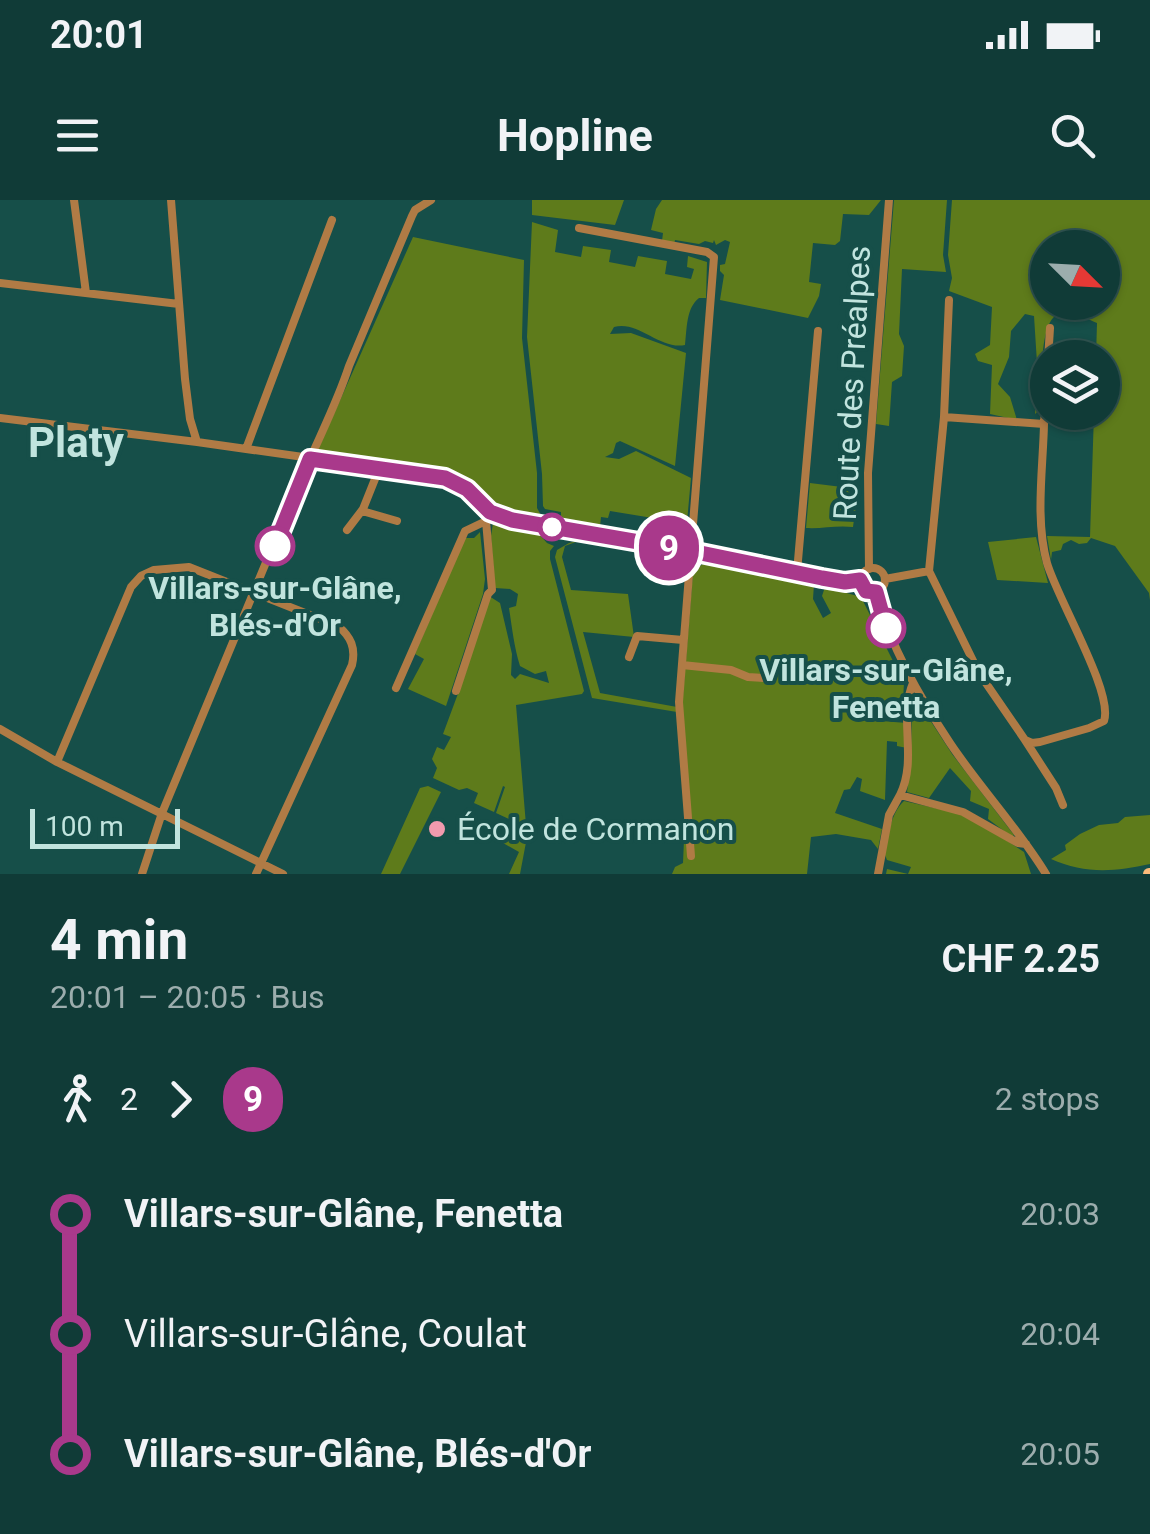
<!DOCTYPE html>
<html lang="en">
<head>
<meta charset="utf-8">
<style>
  body { margin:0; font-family:Roboto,sans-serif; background:#19423f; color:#f1f3f6; height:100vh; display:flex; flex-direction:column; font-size:38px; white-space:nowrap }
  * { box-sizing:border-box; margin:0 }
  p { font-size:32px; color:#9cadad }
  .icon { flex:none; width:55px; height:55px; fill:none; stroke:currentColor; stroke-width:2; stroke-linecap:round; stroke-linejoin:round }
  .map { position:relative; height:674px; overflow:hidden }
  .panel { display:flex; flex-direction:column; background:#103b37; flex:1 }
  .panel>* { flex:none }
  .badge { padding:0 20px; border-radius:32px; font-size:35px; line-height:65px }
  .needle { width:65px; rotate:114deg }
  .fabs { position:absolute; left:1030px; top:30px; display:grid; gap:20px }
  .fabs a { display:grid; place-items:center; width:90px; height:90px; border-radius:50%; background:#103b37; box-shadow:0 2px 8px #0004,0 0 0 2px #305552; font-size:50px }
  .scale { position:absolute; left:30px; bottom:25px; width:150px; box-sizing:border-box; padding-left:10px; border:5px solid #c1e4de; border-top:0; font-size:28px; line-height:35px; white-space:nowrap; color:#c1e4de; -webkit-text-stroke:8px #164f49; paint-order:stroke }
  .map>.badge { position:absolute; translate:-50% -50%; box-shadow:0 0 0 5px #fff }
  .legs { display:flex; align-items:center; gap:15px; height:110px; padding:0 50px; font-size:32px }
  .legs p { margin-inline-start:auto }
  .summary { display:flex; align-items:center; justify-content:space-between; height:170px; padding:0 50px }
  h1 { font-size:55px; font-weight:700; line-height:75px }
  ul { padding:0 50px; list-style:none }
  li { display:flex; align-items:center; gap:35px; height:120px; font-size:38px }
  li i { display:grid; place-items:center; width:15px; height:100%; margin:0 12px; background:currentColor }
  li i::after { content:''; width:25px; height:25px; margin:-12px; border:8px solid; border-radius:50%; background:#103b37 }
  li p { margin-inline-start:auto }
  li:first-child i { background:linear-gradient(#0000 50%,currentColor 0) }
  li:last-child i { background:linear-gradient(currentColor 50%,#0000 0) }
  .status { display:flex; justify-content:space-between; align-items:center; height:70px; padding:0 50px; background:#103b37; direction:ltr }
  .status svg { height:28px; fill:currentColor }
  header { display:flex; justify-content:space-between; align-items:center; height:130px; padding:0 50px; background:#103b37; font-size:45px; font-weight:700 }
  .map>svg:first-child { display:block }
</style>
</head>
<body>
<div class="status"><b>20:01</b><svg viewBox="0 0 49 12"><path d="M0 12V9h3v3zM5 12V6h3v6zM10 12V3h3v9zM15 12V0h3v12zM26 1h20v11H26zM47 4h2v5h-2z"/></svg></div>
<header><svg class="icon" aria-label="menu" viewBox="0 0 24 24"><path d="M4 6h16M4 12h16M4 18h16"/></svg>Hopline<svg class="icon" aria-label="search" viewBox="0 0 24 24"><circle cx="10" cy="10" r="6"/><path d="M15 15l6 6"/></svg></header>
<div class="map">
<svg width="1150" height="674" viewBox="0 0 1150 674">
  <rect width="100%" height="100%" fill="#164f49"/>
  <!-- green -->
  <path fill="#5e7b1b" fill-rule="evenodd" d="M532 0H624L615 25 532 15Z
    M662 0H881L869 15 843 14 840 41 835 45 813 43 809 82 821 84 819 96 808 118 720 100 724 75 720 71V65L725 64 730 42 725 40 716 45 714 40 713 43 705 41 699 44 675 40 674 45 662 41 663 33 651 30 656 9Z
    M894 0H947L943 55 946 72 902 69 899 134 904 146 902 176 892 182 889 226 876 224Z
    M952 0H1150V400L1149 393 1115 346 1091 338 1087 343 1079 344 1071 340 1063 344 1061 350 1052 352 1051 360 1047 336 1090 337 1094 213 1102 212V158L1096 157 1097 123C1085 118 1071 109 1058 114 1038 123 1042 187 1042 207L1035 214 1037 163 1034 116 1025 114 1011 131 1009 157 998 184 1010 197 1017 220 990 214 992 165 978 161 975 154 990 145 992 107 949 91 952 78 948 55ZM1048 48H1102V102H1048Z
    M532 22 558 30 555 52 581 57 583 46 611 50 609 62 635 67 638 56 667 61 665 74 691 79 694 69 687 67 688 56 707 62 706 98H699C686 108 687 129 685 145 660 150 638 120 614 127L610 134 631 133 686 153 675 266 620 241 616 243 613 253 605 257 619 259 636 251 691 278 686 333 679 340 630 334 667 339 669 336 676 337 677 330 670 328 671 321 610 311 608 318 601 317 600 327 622 332 561 320V312L545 309 543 306 542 274 527 137Z
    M413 37 524 60 522 138 537 273V308L542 317C492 315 490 294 452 274L317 252Z
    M810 283 842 287 857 298 853 327C836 325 822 329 806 328Z
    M493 323 538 333 547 343 554 346 550 351V359L584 491 582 494 516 505 527 637 520 674H509L519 652 503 643 513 621 496 613 505 587 503 586 494 612 474 603 478 593 467 588 459 590 433 578 437 568 432 559 437 547 444 550 451 537 443 534 466 472 489 396 500 403 512 454 511 475 515 479 520 474 549 483 546 471 535 474 520 466C514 447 512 427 509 408L516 406 518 394 510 389 495 388 491 336Z
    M480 332 485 379 483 394 446 506 408 489 424 459 415 454 465 338H474Z
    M1036 337 1048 383 997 380 988 342Z
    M581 340 565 346 562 357 571 390 628 394 634 437 583 432 600 493 677 507V512L592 498 555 357 557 350 569 343Z
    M704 363 749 369 814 384 813 399 823 418 831 413 822 396 825 387 861 397 904 483 903 500 895 504 883 503 881 521 907 523V548L897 546V542L887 541 885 600 860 591 862 579 857 577 850 589 844 590 835 613 882 629 878 649 871 640 836 634 811 637 807 674H672L675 667 683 663 684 640 694 636 686 579 682 508 693 372Z
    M912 497 917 500 952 554 1014 635 1012 637 988 619 989 609 970 601 971 591 950 568 929 598 907 592 911 560Z
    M428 586 441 592 400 674H381L420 588Z
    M904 601 961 614 982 624 1024 652 1031 674H886L887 669 908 674 911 667 887 660 885 655C888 637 890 614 904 601Z
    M1150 615V664C1114 672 1084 674 1051 659L1066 650 1065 645 1080 634 1099 625 1118 623 1125 617Z"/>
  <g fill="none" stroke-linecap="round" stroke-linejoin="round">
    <!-- minor -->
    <path stroke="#b07b45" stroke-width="8" d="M74 0 86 93
      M171 0 185 179 190 219 197 242 437 276C471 284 478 311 512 321L691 351 822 379 845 382 860 381
      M579 28 707 52 714 57 679 502 691 656
      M0 83 179 104
      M944 217 949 100
      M0 218 197 242
      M1044 224 1050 128
      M246 249 332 20
      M362 311 397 321
      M347 330 363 309 379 269
      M861 380a12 12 0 1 1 24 0a12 12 0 1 1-24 0Z
      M869 369 868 273 889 0
      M797 372 818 131
      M885 379 929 371 979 473 1025 540 1032 543 1040 542 1089 528 1104 521C1114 493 1057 398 1047 363 1035 319 1043 269 1044 224L944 217 929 371
      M875 392C891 447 919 496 950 543 980 588 1018 628 1046 674
      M629 457 637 436 683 440
      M682 465 731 470 748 477 766 478
      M396 488 465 331 486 321 490 312
      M456 491 488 394 492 390 486 321
      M0 529 57 562 283 674
      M1025 540 1056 588 1063 605
      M57 562 131 387 141 376 154 370 189 367 338 426C351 437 356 448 352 465L256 674
      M900 595C918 559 898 517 913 483
      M142 674 162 613 267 360C284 333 291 302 304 273 319 237 337 203 349 166L412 16 415 10 431 0
      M878 674 889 615 900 595 963 612 1018 643 1026 644"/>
    <!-- primary -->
    <path stroke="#fbba7b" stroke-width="12" d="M1149 674H1150"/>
  </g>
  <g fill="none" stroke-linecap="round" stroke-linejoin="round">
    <defs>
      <path id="line-1" d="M275 346 310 259 445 278 467 289 490 312 512 320 691 351 822 378 845 382 860 380 866 391 876 392 886 428"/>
    </defs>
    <!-- line-1 casing -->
    <use href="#line-1" stroke="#fff" stroke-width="22"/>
    <!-- line-1 -->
    <use href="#line-1" stroke="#a9398b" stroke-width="15"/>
  </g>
  <!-- markers -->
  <g fill="#fff" stroke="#a9398b" stroke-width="5">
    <circle cx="552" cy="327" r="12"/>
    <circle cx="275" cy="346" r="18"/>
    <circle cx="886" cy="428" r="18"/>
  </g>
  <circle fill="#f29aae" stroke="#164f49" stroke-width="4" cx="437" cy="629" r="10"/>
  <g text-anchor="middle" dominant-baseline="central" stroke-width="8" stroke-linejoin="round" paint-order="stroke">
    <!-- street labels -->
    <g font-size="32" fill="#c1e4de" stroke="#164f49">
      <text transform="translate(852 183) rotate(-87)">Route des Préalpes</text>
    </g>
    <!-- stop labels -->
    <g font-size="32" font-weight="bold" fill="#c1e4de" stroke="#164f49">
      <text x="275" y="388">Villars-sur-Glâne,<tspan x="275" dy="37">Blés-d'Or</tspan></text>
      <text x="886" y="470">Villars-sur-Glâne,<tspan x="886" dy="37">Fenetta</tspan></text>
    </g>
    <!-- poi labels -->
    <g font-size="32" fill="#c1e4de" stroke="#164f49" text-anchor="start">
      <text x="457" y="629">École de Cormanon</text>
    </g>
    <!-- district labels -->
    <g font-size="42" font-weight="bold" fill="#c1e4de" stroke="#164f49">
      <text x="76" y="242">Platy</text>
    </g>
  </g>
</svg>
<div class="fabs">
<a><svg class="needle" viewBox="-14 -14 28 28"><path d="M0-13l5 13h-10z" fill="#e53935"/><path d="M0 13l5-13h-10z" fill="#9cadad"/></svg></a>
<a><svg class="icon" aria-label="layers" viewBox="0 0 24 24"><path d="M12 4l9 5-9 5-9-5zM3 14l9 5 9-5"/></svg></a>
</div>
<div class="scale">100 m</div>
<b class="badge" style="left:669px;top:348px;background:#a9398b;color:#fff">9</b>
</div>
<section class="panel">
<div class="summary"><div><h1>4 min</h1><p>20:01 – 20:05 · Bus</p></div><b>CHF 2.25</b></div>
<div class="legs"><svg class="icon" aria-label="walk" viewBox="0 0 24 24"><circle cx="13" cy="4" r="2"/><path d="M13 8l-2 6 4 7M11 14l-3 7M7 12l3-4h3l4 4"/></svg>2<svg class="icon" aria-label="forward" viewBox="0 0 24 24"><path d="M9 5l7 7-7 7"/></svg><b class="badge" style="background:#a9398b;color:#fff">9</b><p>2 stops</p></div>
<ul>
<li><i style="color:#a9398b"></i><b>Villars-sur-Glâne, Fenetta</b><p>20:03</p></li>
<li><i style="color:#a9398b"></i><span>Villars-sur-Glâne, Coulat</span><p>20:04</p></li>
<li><i style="color:#a9398b"></i><b>Villars-sur-Glâne, Blés-d'Or</b><p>20:05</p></li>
</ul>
</section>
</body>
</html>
